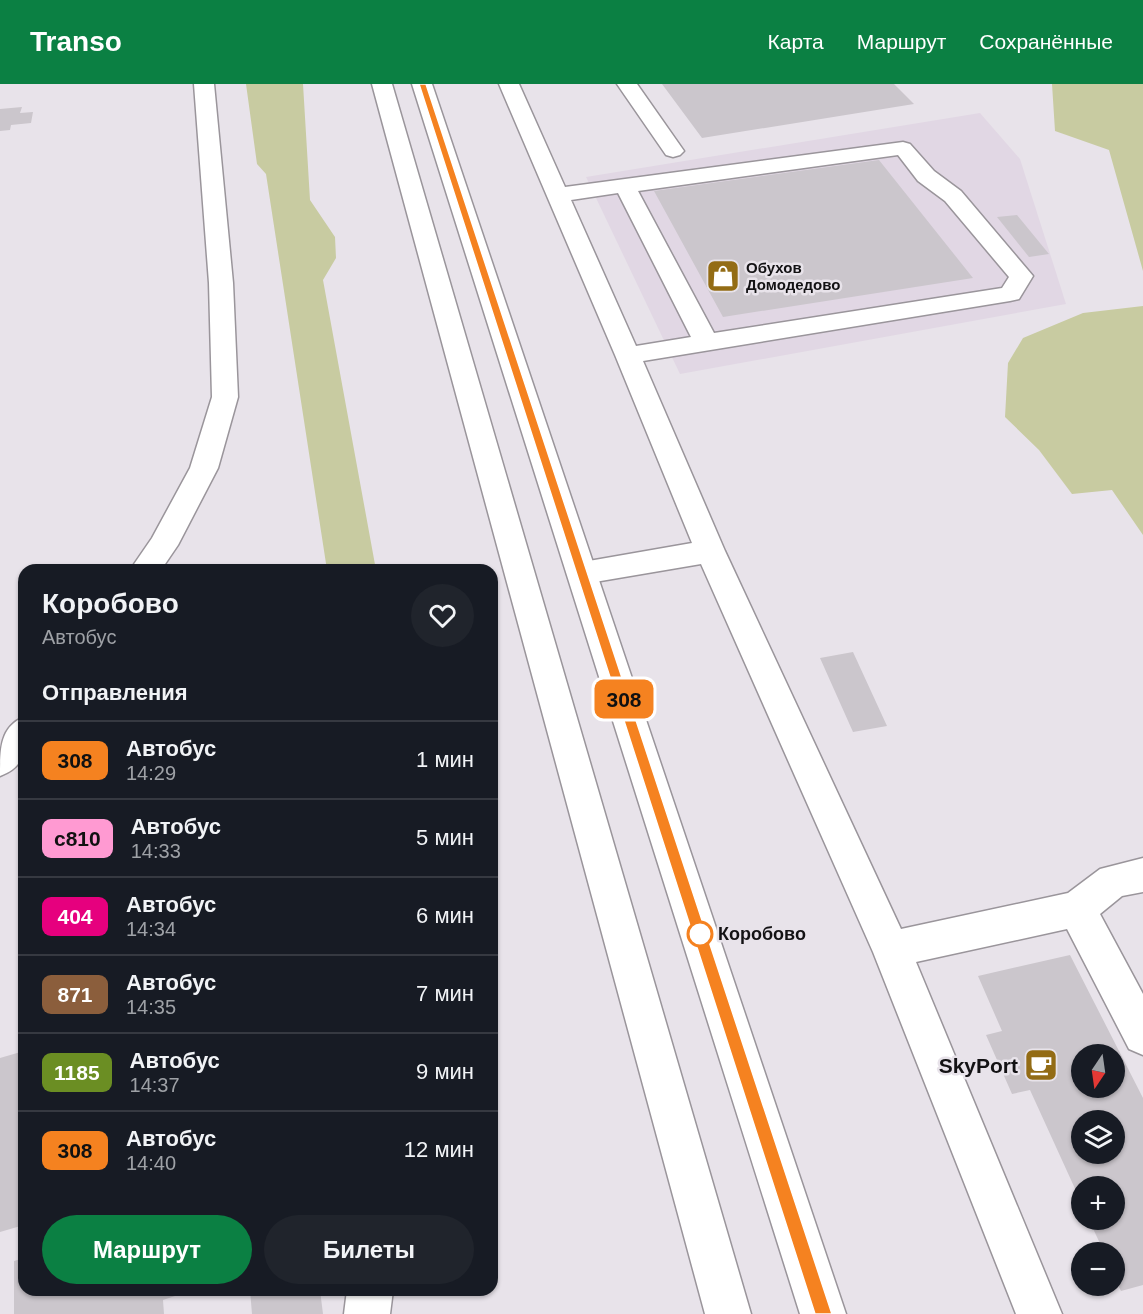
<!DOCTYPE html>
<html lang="ru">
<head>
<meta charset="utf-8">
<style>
  body { margin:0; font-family:Arial,sans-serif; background:#20242c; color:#f1f3f6; height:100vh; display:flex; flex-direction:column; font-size:22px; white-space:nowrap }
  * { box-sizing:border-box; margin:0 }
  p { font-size:20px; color:#9ea1a6 }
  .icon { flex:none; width:33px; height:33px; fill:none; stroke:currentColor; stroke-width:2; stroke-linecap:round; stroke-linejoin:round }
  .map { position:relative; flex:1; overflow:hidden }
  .sheet { position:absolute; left:18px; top:480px; width:480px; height:732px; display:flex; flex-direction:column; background:#171b24; border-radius:18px; box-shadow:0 2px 4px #0004 }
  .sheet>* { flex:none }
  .badge { padding:0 12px; border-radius:9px; font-size:21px; line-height:39px }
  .needle { width:39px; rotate:193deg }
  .tools { position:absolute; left:1071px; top:960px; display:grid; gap:12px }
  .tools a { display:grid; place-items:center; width:54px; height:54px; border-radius:50%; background:#171b24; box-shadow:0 2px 4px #0004; font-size:30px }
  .map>.badge { position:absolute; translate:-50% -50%; box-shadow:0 0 0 3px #fff }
  h2 { padding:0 24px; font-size:22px; line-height:54px }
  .round { display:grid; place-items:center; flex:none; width:63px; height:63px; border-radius:32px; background:#20242c }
  .headline { display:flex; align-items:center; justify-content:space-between; height:102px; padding:0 24px }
  h1 { font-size:28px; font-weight:800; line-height:45px }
  .action { display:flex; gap:12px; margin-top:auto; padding:12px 24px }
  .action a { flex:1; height:69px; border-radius:36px; background:#0b8043; color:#fff; font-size:24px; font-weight:800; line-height:69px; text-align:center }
  .action a+a { background:#20242c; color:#f1f3f6 }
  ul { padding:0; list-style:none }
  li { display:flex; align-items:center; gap:18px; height:78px; padding:0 24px; border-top:2px solid #363941 }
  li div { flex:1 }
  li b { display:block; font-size:22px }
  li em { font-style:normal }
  li .badge { min-width:66px; font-weight:700; text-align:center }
  header { display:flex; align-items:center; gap:36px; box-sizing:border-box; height:84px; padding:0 30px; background:#0b8043; color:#fff }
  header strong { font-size:28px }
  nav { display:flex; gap:33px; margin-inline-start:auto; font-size:21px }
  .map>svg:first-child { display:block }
</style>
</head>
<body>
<header>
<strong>Transo</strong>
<nav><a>Карта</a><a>Маршрут</a><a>Сохранённые</a></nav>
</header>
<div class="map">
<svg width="1143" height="1230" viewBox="0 0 1143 1230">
  <rect width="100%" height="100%" fill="#e8e3ea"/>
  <!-- built -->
  <path fill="#e1d7e4" d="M980 29 1020 75 1066 220 680 290 586 93Z"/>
  <!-- green -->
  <path fill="#c8cba1" d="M246 0H303L310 116 335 153 336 174 323 196 376 486H327L266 90 257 80Z
    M1052 0H1143V187L1109 66 1055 47Z
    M1143 222V451L1112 406 1072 410 1039 366 1005 333 1008 279 1023 254 1083 229Z"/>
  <!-- building -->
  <path fill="#cbc6cc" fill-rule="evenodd" d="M662 0H894L914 20 702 54Z
    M22 23 20 29 33 28 31 39 11 41 10 46 0 47V25Z
    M879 76 973 194 723 233 654 107Z
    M1017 131 1049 170 1029 173 997 133Z
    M853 568 887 642 853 648 820 574Z
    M1070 871 1143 1014V1201L1121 1207 1114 1193V1168H1104L1089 1136H1114V1102H1082V1120L1030 1006 1012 1010 986 951 1002 947 978 892ZM1082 970H1114V1004H1082ZM1082 1036H1114V1070H1082Z
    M24 967V1141L0 1148V974Z
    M24 1174V1206H193L163 1216 164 1230H14V1177Z
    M250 1206H320L323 1230H252Z"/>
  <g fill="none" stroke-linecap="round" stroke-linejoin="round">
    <defs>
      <path id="minor" d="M194 0H214L233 199 238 313 218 384 178 461 161 486H130L152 454 190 384 212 313 209 199Z
        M499 0H519L565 103 903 58 910 60 934 87 961 107 1033 192 1019 215 1010 217 643 277 725 467 901 845 1068 809 1100 785 1143 774V808L1122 812 1100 830 1143 910V971L1129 965 1067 845 916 878 1062 1230H1016L873 868 701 480 583 500 572 497 568 489 572 481 583 478 692 459 615 271ZM898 71 918 97 945 117 1009 193 1002 204 714 249 638 107ZM618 109 691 253 636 262 571 116Z
        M617 0H637L684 67 680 71 673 73 666 71Z
        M24 633C24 660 30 681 0 692 0 665 0 643 24 633Z
        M347 1206H393L390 1230H344Z"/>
      <path id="highway" d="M372 0H392L751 1230H705Z
        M412 0H432L846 1230H800Z"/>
    </defs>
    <!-- minor casing -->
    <use href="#minor" stroke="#9a959b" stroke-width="3"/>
    <!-- highway casing -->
    <use href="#highway" stroke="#9a959b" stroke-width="3"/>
    <!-- minor -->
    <use href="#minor" fill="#fff" fill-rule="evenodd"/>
    <!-- highway -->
    <use href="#highway" fill="#fff" fill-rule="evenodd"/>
  </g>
  <!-- line -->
  <path fill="#f58220" stroke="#fff" stroke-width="1.5" d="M419 0H426L832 1230H815Z"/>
  <!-- icons -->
  <defs>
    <symbol id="shop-square" viewBox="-11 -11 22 22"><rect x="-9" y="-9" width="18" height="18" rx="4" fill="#936c15" stroke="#e8e3ea"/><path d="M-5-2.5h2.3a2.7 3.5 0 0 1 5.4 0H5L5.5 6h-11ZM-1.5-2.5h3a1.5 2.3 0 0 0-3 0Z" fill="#fff"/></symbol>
    <symbol id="cafe-square" viewBox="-11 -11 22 22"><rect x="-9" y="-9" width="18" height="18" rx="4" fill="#936c15" stroke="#e8e3ea"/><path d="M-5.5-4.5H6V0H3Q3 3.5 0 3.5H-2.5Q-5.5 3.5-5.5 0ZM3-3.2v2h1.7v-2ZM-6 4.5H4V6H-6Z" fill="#fff"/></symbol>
  </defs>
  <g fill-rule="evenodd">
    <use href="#shop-square" x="704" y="173" width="38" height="38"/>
    <use href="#cafe-square" x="1022" y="962" width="38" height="38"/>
  </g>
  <!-- markers -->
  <circle fill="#fff" stroke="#f58220" stroke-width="3" cx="700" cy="850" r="12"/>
  <g text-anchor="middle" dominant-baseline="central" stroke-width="5" stroke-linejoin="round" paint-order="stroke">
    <!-- far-poi labels -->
    <g font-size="15" font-weight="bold" fill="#131214" stroke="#e8e3ea" text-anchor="start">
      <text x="746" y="183">Обухов<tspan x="746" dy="17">Домодедово</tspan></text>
    </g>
    <!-- stop labels -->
    <g font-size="18" font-weight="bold" fill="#131214" stroke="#e8e3ea" text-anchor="start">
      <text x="718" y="850">Коробово</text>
    </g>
    <!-- near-poi labels -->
    <g font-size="21" font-weight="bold" fill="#131214" stroke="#e8e3ea" text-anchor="end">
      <text x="1018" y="981">SkyPort</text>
    </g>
  </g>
</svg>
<div class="tools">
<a><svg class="needle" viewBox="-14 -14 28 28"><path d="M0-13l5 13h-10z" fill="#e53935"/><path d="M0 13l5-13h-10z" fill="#9ea1a6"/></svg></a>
<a><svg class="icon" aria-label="layers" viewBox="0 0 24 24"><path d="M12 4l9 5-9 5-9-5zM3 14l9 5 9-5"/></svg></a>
<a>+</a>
<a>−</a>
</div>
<b class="badge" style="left:624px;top:615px;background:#f58220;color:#111">308</b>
<section class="sheet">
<div class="headline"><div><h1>Коробово</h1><p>Автобус</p></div><a class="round"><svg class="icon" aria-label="heart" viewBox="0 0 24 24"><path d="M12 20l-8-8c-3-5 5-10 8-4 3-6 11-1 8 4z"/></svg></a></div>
<h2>Отправления</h2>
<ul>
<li><span class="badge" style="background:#f58220;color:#111">308</span><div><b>Автобус</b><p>14:29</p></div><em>1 мин</em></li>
<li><span class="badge" style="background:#ff9ad2;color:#111">с810</span><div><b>Автобус</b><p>14:33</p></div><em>5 мин</em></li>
<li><span class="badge" style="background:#e6007e;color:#fff">404</span><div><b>Автобус</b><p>14:34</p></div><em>6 мин</em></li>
<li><span class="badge" style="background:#8b5e3c;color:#fff">871</span><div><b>Автобус</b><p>14:35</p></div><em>7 мин</em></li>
<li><span class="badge" style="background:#6b8e23;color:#fff">1185</span><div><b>Автобус</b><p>14:37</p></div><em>9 мин</em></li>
<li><span class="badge" style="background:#f58220;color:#111">308</span><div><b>Автобус</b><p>14:40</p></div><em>12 мин</em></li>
</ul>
<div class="action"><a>Маршрут</a><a>Билеты</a></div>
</section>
</div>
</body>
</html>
